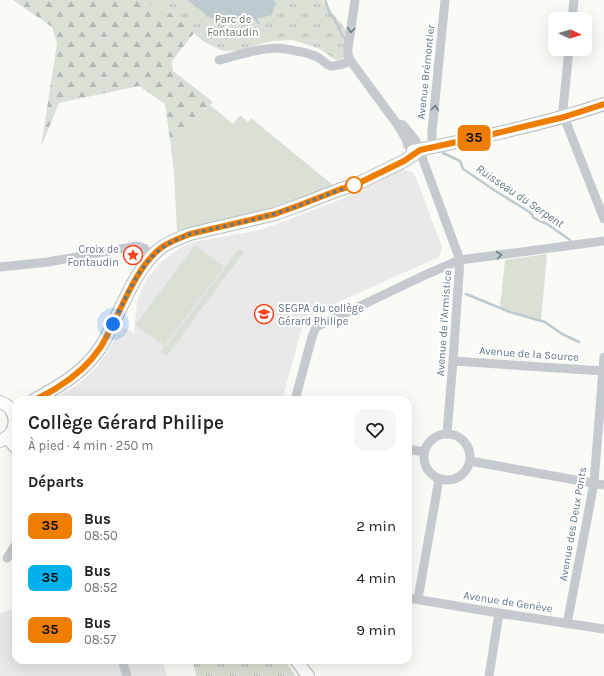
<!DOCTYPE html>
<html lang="fr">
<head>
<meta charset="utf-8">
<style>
  body { margin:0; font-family:Karla,sans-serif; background:#f6f6f6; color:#202124; height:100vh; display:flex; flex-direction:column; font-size:15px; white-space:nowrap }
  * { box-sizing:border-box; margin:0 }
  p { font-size:13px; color:#757577 }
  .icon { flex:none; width:22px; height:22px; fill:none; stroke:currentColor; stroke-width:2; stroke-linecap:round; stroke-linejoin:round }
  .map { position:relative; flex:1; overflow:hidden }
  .sheet { position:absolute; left:12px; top:396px; width:400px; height:268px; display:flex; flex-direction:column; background:#fff; border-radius:12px; box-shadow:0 4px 16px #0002 }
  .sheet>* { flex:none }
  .badge { padding:0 8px; border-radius:6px; font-size:14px; line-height:26px }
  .needle { width:26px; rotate:94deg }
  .buttons { position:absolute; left:548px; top:12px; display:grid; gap:8px }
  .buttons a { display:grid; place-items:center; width:44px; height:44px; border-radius:8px; background:#fff; box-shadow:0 4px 16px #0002; font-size:20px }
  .you { position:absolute; width:20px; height:20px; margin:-10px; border:3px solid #fff; border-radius:50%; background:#1a73e8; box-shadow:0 0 0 6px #1a73e833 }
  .map>.badge { position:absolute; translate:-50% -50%; box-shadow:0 0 0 2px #fff }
  h2 { padding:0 16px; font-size:15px; line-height:36px }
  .round { display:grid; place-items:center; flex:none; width:42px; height:42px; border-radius:12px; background:#f6f6f6 }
  .head { display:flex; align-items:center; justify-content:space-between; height:68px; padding:0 16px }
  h1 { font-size:19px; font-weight:600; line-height:30px }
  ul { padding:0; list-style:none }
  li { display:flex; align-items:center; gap:12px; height:52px; padding:0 16px }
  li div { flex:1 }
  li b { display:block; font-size:15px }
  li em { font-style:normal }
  li .badge { min-width:44px; font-weight:700; text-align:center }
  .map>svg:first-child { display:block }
</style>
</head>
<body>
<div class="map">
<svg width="604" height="676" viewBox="0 0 604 676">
  <defs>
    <pattern id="forest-firs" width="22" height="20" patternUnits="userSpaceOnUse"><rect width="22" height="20" fill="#dae0d6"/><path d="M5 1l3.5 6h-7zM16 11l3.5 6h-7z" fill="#b4bab3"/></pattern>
    <pattern id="park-tufts" width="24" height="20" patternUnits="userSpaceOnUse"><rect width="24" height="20" fill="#dae0d6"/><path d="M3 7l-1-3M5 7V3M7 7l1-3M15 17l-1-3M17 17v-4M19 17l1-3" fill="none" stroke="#b4bab3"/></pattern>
  </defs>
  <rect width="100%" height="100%" fill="#fafaf7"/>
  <!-- built -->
  <path fill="#e8e9e8" d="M403 169 414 173 442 247 439 257 305 317 282 400H183L171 398V400H52L77 385 95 369 108 351 119 331 126 328 134 334 137 301 146 280 159 264 180 248 193 242 255 231 280 223 347 197Z
    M16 608V660H162L167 676H0V613Z"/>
  <!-- green -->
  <path fill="#dae0d6" d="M210 105 233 124 240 115 248 122 251 118 334 186 293 202 220 221 177 231 174 173 171 147 200 113Z
    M195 245 224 267 164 346 135 325Z
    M239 249 244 252 167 356 161 352Z
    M547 254 541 321 509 311 500 307 505 260Z"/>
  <!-- forest -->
  <path fill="url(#forest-firs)" d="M13 0H139L169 12 194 33 172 61 173 71 213 102 210 105 200 113 171 147 165 104 139 86 59 103 41 147 57 44 52 27Z"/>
  <!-- park -->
  <path fill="url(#park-tufts)" d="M139 0H322L350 35 348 56 337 61 320 49 293 40 273 41 264 43 246 50 235 51H225L216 48 203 41 169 12Z
    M193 660H284L296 676H196Z"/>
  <!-- water -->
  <path fill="#bdcace" d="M187 0H273L276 3 272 15 237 23 214 20Z"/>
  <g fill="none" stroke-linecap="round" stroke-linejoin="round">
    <!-- stream -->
    <path stroke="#bdcace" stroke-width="2.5" d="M325 0 330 14 334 18 342 35 346 40
      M255 17 258 23
      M443 153 460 161 463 169 497 192 531 213 534 218 547 224 570 240
      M466 294 510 312 545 322 562 334 579 342"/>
    <defs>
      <path id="major" d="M413 151C477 138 542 125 604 104
        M34 400C60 386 84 372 100 348 105 341 108 333 112 326 125 300 138 265 162 247 171 241 180 238 190 234L275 214 300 205 341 189 355 185 404 161 420 150
        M0 402C20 409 19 434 0 441
        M7 437 16 448
        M296 660 308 676"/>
    </defs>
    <!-- major casing -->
    <use href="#major" stroke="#b6bcc0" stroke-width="14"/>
    <!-- minor -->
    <path stroke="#c5cace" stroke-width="9" d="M355 0 348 48V54L350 60 397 124 406 139 408 146 419 150
      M572 19 574 0
      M569 49 563 109 564 117 604 219
      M219 60C241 55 268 44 291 50 299 51 307 53 315 56 326 60 325 69 339 65 344 64 347 63 350 60
      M397 124 403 125 416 141 460 260 453 361 447 433
      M434 146 432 139V131L445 0
      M0 267 48 262 137 246 144 248 152 256
      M453 361 603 371
      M295 400 312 337 316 327 425 275 460 260 604 241
      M424 457a23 23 0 1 1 46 0a23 23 0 1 1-46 0Z
      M408 449 424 452
      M470 461 604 485
      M7 558 16 544
      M408 598 499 613 604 629
      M418 599 439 479
      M567 624 594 483 604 357
      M122 660 127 676
      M489 676 499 613"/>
    <!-- major -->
    <use href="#major" stroke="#fff" stroke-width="12"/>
  </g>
  <!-- one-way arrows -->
  <defs><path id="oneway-chevron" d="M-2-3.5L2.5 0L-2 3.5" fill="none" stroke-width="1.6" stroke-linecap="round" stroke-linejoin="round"/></defs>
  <g stroke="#677b89">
    <use href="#oneway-chevron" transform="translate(351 30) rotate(97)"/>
    <use href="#oneway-chevron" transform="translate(435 108) rotate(-84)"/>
    <use href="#oneway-chevron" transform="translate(499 255) rotate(-8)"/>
  </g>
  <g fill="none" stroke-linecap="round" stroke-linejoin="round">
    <defs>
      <path id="line" d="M34 400C42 396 51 392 58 387 74 377 90 363 100 348 105 341 108 333 112 326 125 300 139 264 162 247 171 241 180 238 190 234L275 214 300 205 341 189 355 185 404 161 420 150 489 135 564 117 604 104"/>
    </defs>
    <!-- line casing -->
    <use href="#line" stroke="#fff" stroke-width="9"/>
    <!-- line -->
    <use href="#line" stroke="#ee7d00" stroke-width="6"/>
    <!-- walk -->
    <path stroke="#627785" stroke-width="4" stroke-dasharray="0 7.2" d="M113 324C126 298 138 266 162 248 170 242 180 238 190 234 219 227 249 222 277 213 303 205 329 193 355 185H354"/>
  </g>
  <!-- icons -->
  <defs>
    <symbol id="sight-ring" viewBox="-11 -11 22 22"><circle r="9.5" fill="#fff" stroke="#f4441d" stroke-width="1.5"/><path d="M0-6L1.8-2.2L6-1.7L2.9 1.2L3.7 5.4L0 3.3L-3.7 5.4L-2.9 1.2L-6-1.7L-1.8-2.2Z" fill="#f4441d"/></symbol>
    <symbol id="school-ring" viewBox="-11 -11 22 22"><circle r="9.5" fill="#fff" stroke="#f4441d" stroke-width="1.5"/><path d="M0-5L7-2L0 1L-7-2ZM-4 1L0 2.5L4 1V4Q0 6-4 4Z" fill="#f4441d"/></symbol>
  </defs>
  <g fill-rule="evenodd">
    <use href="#sight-ring" x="122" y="244" width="22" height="22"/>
    <use href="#school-ring" x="253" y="303" width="22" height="22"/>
  </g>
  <!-- markers -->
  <circle fill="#fff" stroke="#ee7d00" stroke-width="2" cx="354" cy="185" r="8"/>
  <g text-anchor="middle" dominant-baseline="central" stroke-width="4" stroke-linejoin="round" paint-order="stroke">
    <!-- park labels -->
    <g font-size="11" fill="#687c61" stroke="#fff">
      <text x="233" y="19">Parc de<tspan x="233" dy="13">Fontaudin</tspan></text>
    </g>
    <!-- street labels -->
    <g font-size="11" fill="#627785" stroke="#fff">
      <text transform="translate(426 72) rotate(-84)">Avenue Brémontier</text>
      <text transform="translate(444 323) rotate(-86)">Avenue de l'Armistice</text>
      <text transform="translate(529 354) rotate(4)">Avenue de la Source</text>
      <text transform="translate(573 524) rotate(-80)">Avenue des Deux Ponts</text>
      <text transform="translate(508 602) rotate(9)">Avenue de Genève</text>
    </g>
    <!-- poi labels -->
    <g font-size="11" fill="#627785" stroke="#fff" text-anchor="end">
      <text x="119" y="249">Croix de<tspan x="119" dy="13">Fontaudin</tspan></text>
      <text x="278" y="308" text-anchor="start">SEGPA du collège<tspan x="278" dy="13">Gérard Philipe</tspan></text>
    </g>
    <!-- water labels -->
    <g font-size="12" font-style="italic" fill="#5d777e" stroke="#fff">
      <text transform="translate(520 196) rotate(34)">Ruisseau du Serpent</text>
    </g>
  </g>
</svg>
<div class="buttons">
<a><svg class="needle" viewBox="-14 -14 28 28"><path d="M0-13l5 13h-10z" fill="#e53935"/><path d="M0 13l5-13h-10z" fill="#757577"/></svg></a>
</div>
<div class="you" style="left:113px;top:324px"></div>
<b class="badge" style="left:474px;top:138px;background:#ee7d00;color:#111">35</b>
<section class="sheet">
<div class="head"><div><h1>Collège Gérard Philipe</h1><p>À pied · 4 min · 250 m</p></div><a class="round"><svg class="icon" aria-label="heart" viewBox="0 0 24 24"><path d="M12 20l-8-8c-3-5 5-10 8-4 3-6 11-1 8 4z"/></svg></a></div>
<h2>Départs</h2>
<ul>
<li><span class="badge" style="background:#ee7d00;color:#111">35</span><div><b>Bus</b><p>08:50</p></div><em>2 min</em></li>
<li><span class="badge" style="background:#00b1eb;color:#111">35</span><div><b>Bus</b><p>08:52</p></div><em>4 min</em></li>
<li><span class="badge" style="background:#ee7d00;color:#111">35</span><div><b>Bus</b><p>08:57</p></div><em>9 min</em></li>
</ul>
</section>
</div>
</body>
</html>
